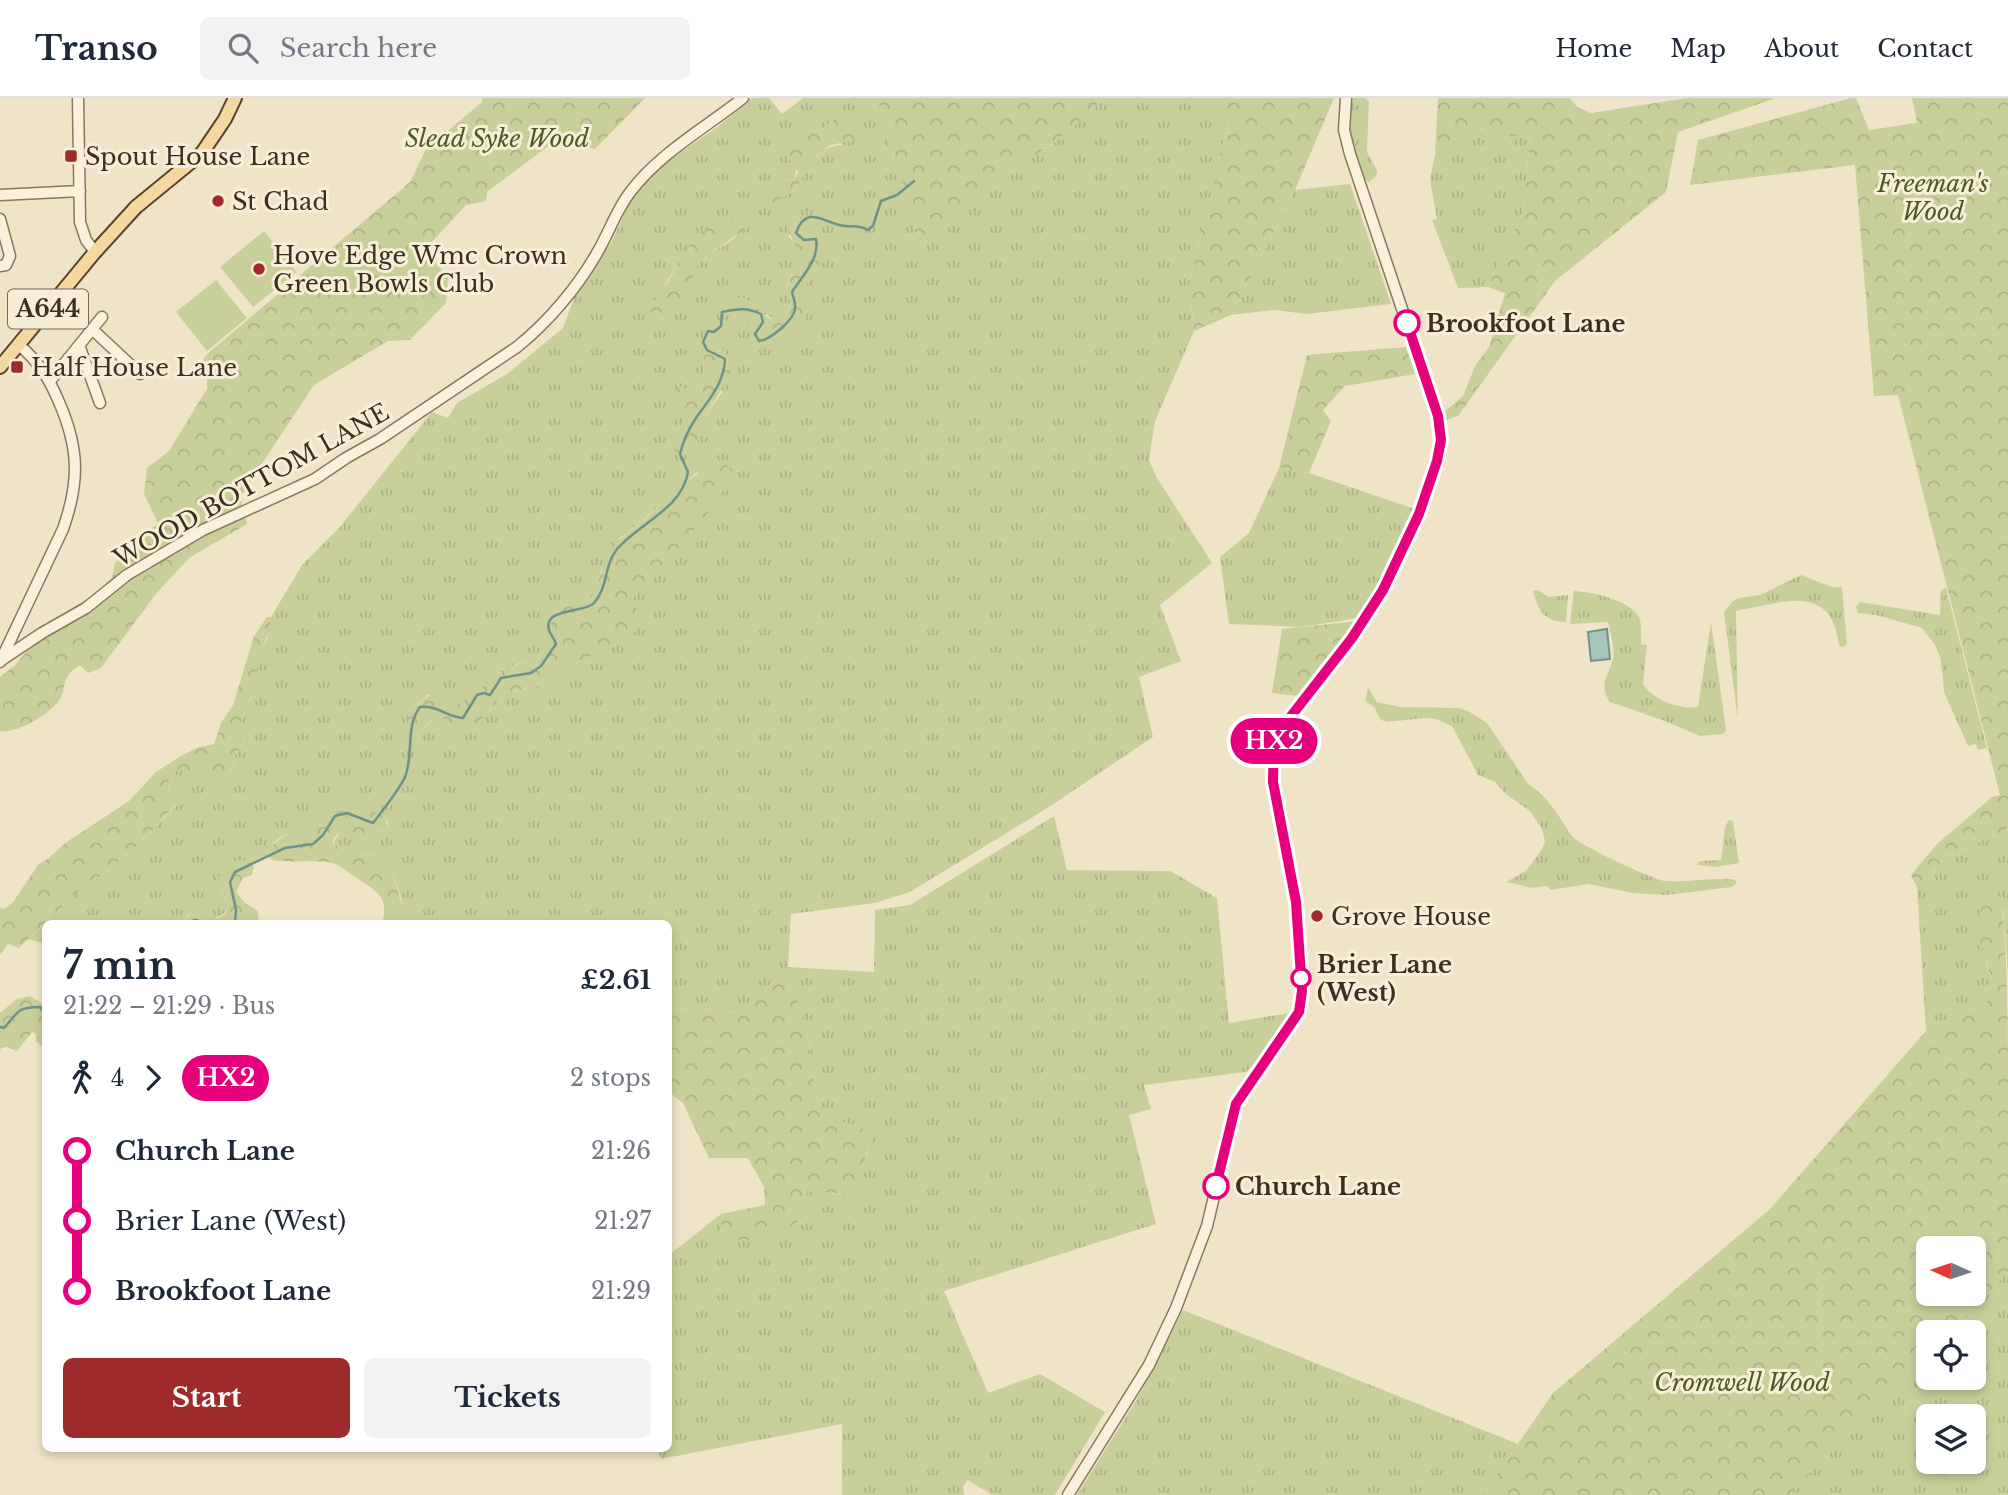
<!DOCTYPE html>
<html lang="en">
<head>
<meta charset="utf-8">
<style>
  body { margin:0; font-family:"Libre Baskerville",serif; background:#f2f2f3; color:#1f2937; height:100vh; display:flex; flex-direction:column; font-size:26px; white-space:nowrap }
  * { box-sizing:border-box; margin:0 }
  p { font-size:23px; color:#747a83 }
  .icon { flex:none; width:38px; height:38px; fill:none; stroke:currentColor; stroke-width:2; stroke-linecap:round; stroke-linejoin:round }
  .map { position:relative; flex:1; overflow:hidden }
  .sheet { position:absolute; left:42px; top:822px; width:630px; height:532px; display:flex; flex-direction:column; background:#fff; border-radius:10px; box-shadow:0 4px 10px #0003 }
  .sheet>* { flex:none }
  .badge { padding:0 14px; border-radius:23px; font-size:24px; line-height:46px }
  .needle { width:46px; rotate:273deg }
  .tools { position:absolute; left:1916px; top:1138px; display:grid; gap:14px }
  .tools a { display:grid; place-items:center; width:70px; height:70px; border-radius:10px; background:#fff; box-shadow:0 4px 10px #0003; font-size:35px }
  .map>.badge { position:absolute; translate:-50% -50%; box-shadow:0 0 0 4px #fff }
  .legs { display:flex; align-items:center; gap:10px; height:77px; padding:0 21px; font-size:23px }
  .legs p { margin-inline-start:auto }
  .summary { display:flex; align-items:center; justify-content:space-between; height:119px; padding:0 21px }
  h1 { font-size:38px; font-weight:700; line-height:52px }
  .action { display:flex; gap:14px; margin-top:auto; padding:14px 21px }
  .action a { flex:1; height:80px; border-radius:10px; background:#9e2a2b; color:#fff; font-size:28px; font-weight:700; line-height:80px; text-align:center }
  .action a+a { background:#f2f2f3; color:#1f2937 }
  ul { padding:0 21px; list-style:none }
  li { display:flex; align-items:center; gap:24px; height:70px; font-size:26px }
  li i { display:grid; place-items:center; width:10px; height:100%; margin:0 9px; background:currentColor }
  li i::after { content:''; width:18px; height:18px; margin:-9px; border:5px solid; border-radius:50%; background:#fff }
  li p { margin-inline-start:auto }
  li:first-child i { background:linear-gradient(#0000 50%,currentColor 0) }
  li:last-child i { background:linear-gradient(currentColor 50%,#0000 0) }
  header { display:flex; align-items:center; gap:42px; box-sizing:border-box; height:98px; padding:0 35px; background:#fff; border-bottom:2px solid #e0e1e3 }
  header strong { font-size:33px }
  nav { display:flex; gap:38px; margin-inline-start:auto; font-size:24px }
  .search { width:490px; height:63px; background:#f2f2f3; display:flex; align-items:center; gap:18px; box-sizing:border-box; padding:0 24px; border-radius:10px; color:#747a83; font-size:26px }
  .map>svg:first-child { display:block }
</style>
</head>
<body>
<header>
<strong>Transo</strong>
<div class="search"><svg class="icon" aria-label="search" viewBox="0 0 24 24"><circle cx="10" cy="10" r="6"/><path d="M15 15l6 6"/></svg>Search here</div>
<nav><a>Home</a><a>Map</a><a>About</a><a>Contact</a></nav>
</header>
<div class="map">
<svg width="2008" height="1397" viewBox="0 0 2008 1397">
  <defs>
    <pattern id="grass-tufts" width="24" height="20" patternUnits="userSpaceOnUse" patternTransform="scale(1.75)"><rect width="24" height="20" fill="#c9cf9b"/><path d="M3 7l-1-3M5 7V3M7 7l1-3M15 17l-1-3M17 17v-4M19 17l1-3" fill="none" stroke="#aeb285"/></pattern>
    <pattern id="forest-crowns" width="20" height="18" patternUnits="userSpaceOnUse" patternTransform="scale(1.75)"><rect width="20" height="18" fill="#c9cf9b"/><path d="M2 6a3 3 0 1 1 6 0M12 15a3 3 0 1 1 6 0" fill="none" stroke="#aeb285"/></pattern>
  </defs>
  <rect width="100%" height="100%" fill="#f0e4c8"/>
  <!-- grass -->
  <path fill="url(#grass-tufts)" fill-rule="evenodd" d="M751 0H769L782 16 803 0H877L915 130 930 147 989 87 1053 46 1096 8 1101 0H1215L1229 20 1189 188 1194 233 1155 323 1149 362 1157 380 1212 465 1160 507 1181 563 1139 579 1153 639 1049 709 910 794 875 805 791 816 788 869 874 874 875 812 910 807 1054 718 1067 772 1170 773 1217 800 1229 925 1289 915 1276 946 1246 974 1144 987 1151 1011 1129 1017 1156 1126 944 1193 988 1295 1040 1276 1105 1314 1055 1397H992L968 1382 963 1388 964 1397H842V1326L661 1361 658 1351H668L669 1157 721 1116 722 1142 798 1123 807 1093 855 1097 873 1034 820 1016 807 935 787 870 744 914 669 911 668 826H444L442 823 407 816 403 811 400 796 394 780 381 757 353 756 333 746 340 732C356 732 370 738 387 731L388 725 377 714 340 704 326 713 306 738C282 735 282 736 266 754L268 757 252 766 250 765 222 793 228 808C221 826 206 820 189 817L178 826H46L45 846 29 841 82 790 98 780 137 748 178 706 168 695 169 682 175 673 184 671 206 676 231 674 235 656 244 646 241 624 251 599 257 567 262 549 268 539 271 519 302 467 339 430 432 314 448 320 457 305 507 276 563 230 576 195 611 145 631 102 659 69 720 27ZM837 19 841 47C817 47 804 77 792 95L784 83 794 82 806 33 821 32ZM712 128 736 139 707 158 650 212 688 149ZM788 137H805L821 151V164L805 188 808 205 757 240 756 234 734 216 768 217 775 226 788 213 791 203 786 193 791 178 800 164 799 151ZM704 254 722 294 704 320 701 336 677 355C670 337 680 336 683 322 685 313 686 303 689 293L703 284ZM697 374 718 404 660 472 635 493 633 502 637 514 584 562 563 570 541 587 505 595 472 633 458 635 441 619 436 618 424 631 409 613 428 597 453 600 461 609 507 568 538 563 552 537 549 532C550 521 559 514 562 502L589 504 595 495 601 472 620 440 642 423Z
    M1351 0H1366L1369 4 1367 54 1377 72V77L1369 84 1363 80C1354 53 1344 29 1351 0Z
    M1471 29 1487 42 1530 35 1524 110 1488 189 1458 190 1432 122 1437 121 1430 82 1435 56Z
    M1350 86 1391 206 1307 216 1274 212 1231 217 1295 92Z
    M1279 370 1309 375 1415 411 1376 491 1359 520 1301 529 1229 526 1220 459 1249 435Z
    M1801 477 1832 489H1842L1847 546 1843 549 1839 548C1833 483 1780 505 1736 513L1738 622 1724 514 1732 504 1739 500 1760 497Z
    M1946 490 1987 650 1978 652 1976 646 1968 648 1944 594 1941 562 1935 547 1922 530 1876 517 1858 515 1856 509 1860 504 1940 517 1941 492Z
    M1538 492 1549 499 1568 497 1566 524C1545 524 1538 513 1533 493Z
    M1574 493C1592 494 1630 502 1639 519 1642 525 1641 539 1641 546L1647 547 1643 586C1653 602 1680 612 1698 609L1711 524 1726 632 1723 636 1700 638 1665 623 1610 604C1598 585 1609 578 1613 560 1615 550 1610 534 1608 524L1570 526Z
    M1368 590 1377 604 1400 609 1459 610 1468 613 1487 625 1528 686C1544 696 1554 710 1564 726 1567 730 1570 736 1573 739 1581 748 1652 781 1665 783 1686 785 1708 780 1729 781L1735 782 1737 785 1732 789 1666 797 1633 795 1588 786 1551 792 1547 788 1532 790 1506 784 1526 773 1542 751 1545 743 1542 731 1530 713 1507 697 1495 684 1478 677 1452 628 1436 621 1424 620 1388 624 1381 622 1374 609 1365 603Z
    M1729 722 1733 723 1739 765 1715 769 1697 767 1699 763 1721 762 1725 729Z
    M2008 732V875L2003 810 1986 864 1996 897 1982 907 1926 933 1917 789 1942 763 1980 743Z
    M2008 1174V1397H1789L1928 1255V1279H1974V1234H1950ZM1928 1318H1974V1363H1928Z
    M1183 1212 1518 1346 1483 1397H1077L1137 1301Z"/>
  <!-- forest -->
  <path fill="url(#forest-crowns)" fill-rule="evenodd" d="M482 0H645L595 51 558 41 487 94 486 103 466 107 429 147 434 161 448 180 446 205 410 242 388 243 314 287 240 399 247 426 189 460 155 497 101 570 88 575 80 567C59 579 68 591 58 604 47 617 17 636 0 633V579L14 568 34 545 30 536 93 497 112 480 115 465 158 425 144 396 147 370 169 353 207 291V267L203 262 206 257 410 84 426 51 424 31 436 43 482 4Z
    M877 0H1101L1096 8 1053 46 989 87 930 147 915 130Z
    M1215 0H1334L1295 92 1231 217 1194 233 1189 188 1229 20Z
    M1438 0H1570L1577 9 1591 15 1687 0H1776L1678 34 1666 94 1555 183 1458 318 1446 322 1445 313 1463 298 1475 268 1489 249 1505 195 1488 189 1524 110 1530 36 1487 42 1471 29 1435 56Z
    M1851 0H1856L1869 32 1917 25 1912 0H2008V729L2006 733 1980 743 1942 763 1917 789 1911 777 1937 746 1992 699 2000 697 1898 297 1874 298 1855 67 1690 87 1698 42Z
    M842 18 851 19 857 29 853 43 830 47 817 58 792 95 766 108 784 83 794 82 798 74 788 60 795 42 806 33 821 32 837 19Z
    M743 117 746 123 745 131 707 158 695 171 691 186 667 223H654L650 212C655 201 661 193 668 184 675 173 679 160 687 150 701 133 722 120 743 117Z
    M800 118 807 129 805 137 809 141H816L817 148 821 151V164L805 188 808 205 805 227 777 251 765 243H759L756 234 734 216 725 205 734 196 745 200 775 225 788 213 791 203 786 194 791 178 800 164C798 144 788 144 789 123Z
    M716 242 735 269 704 320 701 336 694 354 676 355C666 326 697 332 673 303L680 288 689 293 703 284 704 254Z
    M1406 249 1415 276 1345 288 1323 312 1331 323 1309 375 1279 370 1307 257Z
    M722 364 733 372 718 404 660 472 633 498 637 514 636 532 631 537 584 562 563 570 541 587 505 595 472 633 458 635 441 619 436 618 423 631 407 626 409 613C431 596 438 585 461 608L507 568 538 563 552 537 548 532C550 521 559 514 562 502L578 497 589 503C599 489 600 469 610 454 619 439 632 432 645 421 669 399 690 375 722 364Z
    M267 519H271V531L262 549 251 599 241 624 244 646 235 656 231 674 219 679 206 676 200 682 184 671 175 673 169 682 168 695 178 705 137 748 98 780 82 790 19 850 8 846 0 857V810L4 811 13 804 38 767 49 760 65 745 129 703 156 674 179 659 199 649 214 646 221 625 233 607 254 538Z
    M1358 523 1298 598 1272 595 1282 531Z
    M340 704C354 706 391 713 387 731L370 736 340 732 333 742V746L353 756 381 757C386 766 391 774 395 783 399 794 400 808 407 816L435 818 444 826H382C390 797 375 793 355 779 345 772 340 766 327 764 308 762 290 765 272 762L266 754C270 744 266 753 274 746 287 734 287 736 306 738L326 713Z
    M237 762H245L254 768 252 777 243 780 236 794 244 804 258 813 259 826H178C190 816 204 808 217 821L224 817 228 808 218 780 224 771Z
    M1997 786C2008 806 2008 945 2008 977 2008 1043 2008 1109 2008 1174L1950 1234H1928V1255L1789 1397H1483L1553 1295 1770 1111 1926 933 1982 907 1996 897 1976 828 1982 807ZM1928 1150H1974V1195H1928Z
    M788 869 807 935 820 1016 873 1034 855 1097 807 1093 798 1123 771 1143 722 1142 721 1116 765 1107 764 1089 748 1060H709L683 1005 669 994V911L744 914Z
    M30 898 45 907V951L36 943V936L32 934 17 953 7 949 1 950 0 953V915L17 901Z"/>
  <!-- pitch -->
  <path fill="#c9cf9b" d="M264 133 297 174 253 209 220 169Z
    M216 182 247 220 207 253 176 214Z"/>
  <!-- water -->
  <path fill="#a9c4bc" stroke="#6f938a" stroke-width="2" d="M1607 531 1610 561 1591 563 1588 534Z"/>
  <g fill="none" stroke-linecap="round" stroke-linejoin="round">
    <!-- stream -->
    <path stroke="#6f938a" stroke-width="2.5" d="M186 826 195 822 210 826
      M235 826 236 812 230 784 235 774 285 750 313 746 323 737 335 718 347 715 373 725C380 716 401 689 405 679 414 657 405 629 420 609 437 607 447 619 463 620L477 597 484 595 490 597 501 580 531 575 541 568 556 546C555 541 550 537 549 532 542 510 585 515 594 505 608 490 604 467 617 451 639 425 682 411 688 374L680 356C683 343 688 332 696 320 709 301 724 286 725 261L707 252 703 244 708 233 714 234 721 228 722 214C737 211 747 209 761 216L763 224 755 236 759 243C770 242 794 222 795 211 796 205 793 199 792 194 802 178 820 161 816 141L804 142 796 135C807 104 826 127 845 128 854 129 859 127 868 132L873 128 881 103 897 97 914 83
      M0 929 4 930C18 915 16 909 40 909L44 915 46 923"/>
    <defs>
      <path id="minor" d="M78 0 80 124 86 142 95 154
        M0 97 80 93
        M0 121 10 158 6 167 0 168
        M92 231 140 276
        M79 247 100 305
        M50 283 102 219
        M0 563 42 535 86 510 127 477 203 432 315 381 346 360 380 341 517 249C548 224 577 190 597 155 609 135 616 112 631 93 660 55 705 30 743 0
        M0 564 63 431C80 383 79 350 59 304 49 280 38 263 19 247
        M1068 1397 1149 1267 1176 1210 1207 1128 1236 1006 1299 914 1302 893 1296 804 1274 684V640L1352 540 1383 492 1419 416 1437 364 1441 342 1438 318 1350 56 1344 32 1346 0"/>
      <path id="major" d="M0 269 95 154 136 109 202 55 225 21 235 0"/>
    </defs>
    <!-- minor casing -->
    <use href="#minor" stroke="#8d765c" stroke-width="13"/>
    <!-- major casing -->
    <use href="#major" stroke="#5b4430" stroke-width="16"/>
    <!-- minor -->
    <use href="#minor" stroke="#faf1dc" stroke-width="10"/>
    <!-- major -->
    <use href="#major" stroke="#f3d9a0" stroke-width="12"/>
  </g>
  <g fill="none" stroke-linecap="round" stroke-linejoin="round">
    <defs>
      <path id="line-1" d="M1216 1088 1236 1006 1299 914 1302 893 1296 804 1273 684 1274 640 1352 540 1383 492 1419 416 1437 363 1441 342 1438 318 1407 225"/>
    </defs>
    <!-- line-1 casing -->
    <use href="#line-1" stroke="#fff" stroke-width="16"/>
    <!-- line-1 -->
    <use href="#line-1" stroke="#e6007e" stroke-width="10"/>
  </g>
  <!-- markers -->
  <g fill="#9e2a2b" stroke="#f7eed8" stroke-width="2.5">
    <rect x="64" y="51" width="14" height="14" rx="3.5"/>
    <circle cx="218" cy="103" r="7"/>
    <circle cx="259" cy="171" r="7"/>
    <rect x="10" y="262" width="14" height="14" rx="3.5"/>
    <circle cx="1317" cy="818" r="7"/>
  </g>
  <g fill="#fff" stroke="#e6007e" stroke-width="3.5">
    <circle cx="1407" cy="225" r="12"/>
    <circle cx="1301" cy="880" r="9"/>
    <circle cx="1216" cy="1088" r="12"/>
  </g>
  <g text-anchor="middle" dominant-baseline="central" stroke-width="6" stroke-linejoin="round" paint-order="stroke">
    <!-- shield labels -->
    <rect fill="#f7eed8" stroke="#756857" stroke-width="2" x="8" y="191.5" width="80" height="39" rx="5"/>
    <g font-size="23" font-weight="bold" fill="#3d2e20">
      <text x="48" y="211">A644</text>
    </g>
    <!-- park labels -->
    <g font-size="24" font-style="italic" fill="#4d5a26" stroke="#f7eed8">
      <text x="497" y="40">Slead Syke Wood</text>
      <text x="1933" y="85">Freeman's<tspan x="1933" dy="28">Wood</tspan></text>
      <text x="1742" y="1284">Cromwell Wood</text>
    </g>
    <!-- poi labels -->
    <g font-size="24" fill="#3d2e20" stroke="#f7eed8" text-anchor="start">
      <text x="85" y="58">Spout House Lane</text>
      <text x="232" y="103">St Chad</text>
      <text x="273" y="157">Hove Edge Wmc Crown<tspan x="273" dy="28">Green Bowls Club</tspan></text>
      <text x="31" y="269">Half House Lane</text>
      <text x="1331" y="818">Grove House</text>
    </g>
    <!-- stop labels -->
    <g font-size="24" font-weight="bold" fill="#3d2e20" stroke="#f7eed8" text-anchor="start">
      <text x="1426" y="225">Brookfoot Lane</text>
      <text x="1317" y="866">Brier Lane<tspan x="1317" dy="28">(West)</tspan></text>
      <text x="1235" y="1088">Church Lane</text>
    </g>
    <!-- street labels -->
    <g font-size="24" fill="#3d2e20" stroke="#f7eed8">
      <text transform="translate(251 387) rotate(-29)">WOOD BOTTOM LANE</text>
    </g>
  </g>
</svg>
<div class="tools">
<a><svg class="needle" viewBox="-14 -14 28 28"><path d="M0-13l5 13h-10z" fill="#e53935"/><path d="M0 13l5-13h-10z" fill="#747a83"/></svg></a>
<a><svg class="icon" aria-label="locate" viewBox="0 0 24 24"><circle cx="12" cy="12" r="6"/><path d="M12 2v4M12 18v4M2 12h4M18 12h4"/></svg></a>
<a><svg class="icon" aria-label="layers" viewBox="0 0 24 24"><path d="M12 4l9 5-9 5-9-5zM3 14l9 5 9-5"/></svg></a>
</div>
<b class="badge" style="left:1274px;top:643px;background:#e6007e;color:#fff">HX2</b>
<section class="sheet">
<div class="summary"><div><h1>7 min</h1><p>21:22 – 21:29 · Bus</p></div><b>£2.61</b></div>
<div class="legs"><svg class="icon" aria-label="walk" viewBox="0 0 24 24"><circle cx="13" cy="4" r="2"/><path d="M13 8l-2 6 4 7M11 14l-3 7M7 12l3-4h3l4 4"/></svg>4<svg class="icon" aria-label="forward" viewBox="0 0 24 24"><path d="M9 5l7 7-7 7"/></svg><b class="badge" style="background:#e6007e;color:#fff">HX2</b><p>2 stops</p></div>
<ul>
<li><i style="color:#e6007e"></i><b>Church Lane</b><p>21:26</p></li>
<li><i style="color:#e6007e"></i><span>Brier Lane (West)</span><p>21:27</p></li>
<li><i style="color:#e6007e"></i><b>Brookfoot Lane</b><p>21:29</p></li>
</ul>
<div class="action"><a>Start</a><a>Tickets</a></div>
</section>
</div>
</body>
</html>
